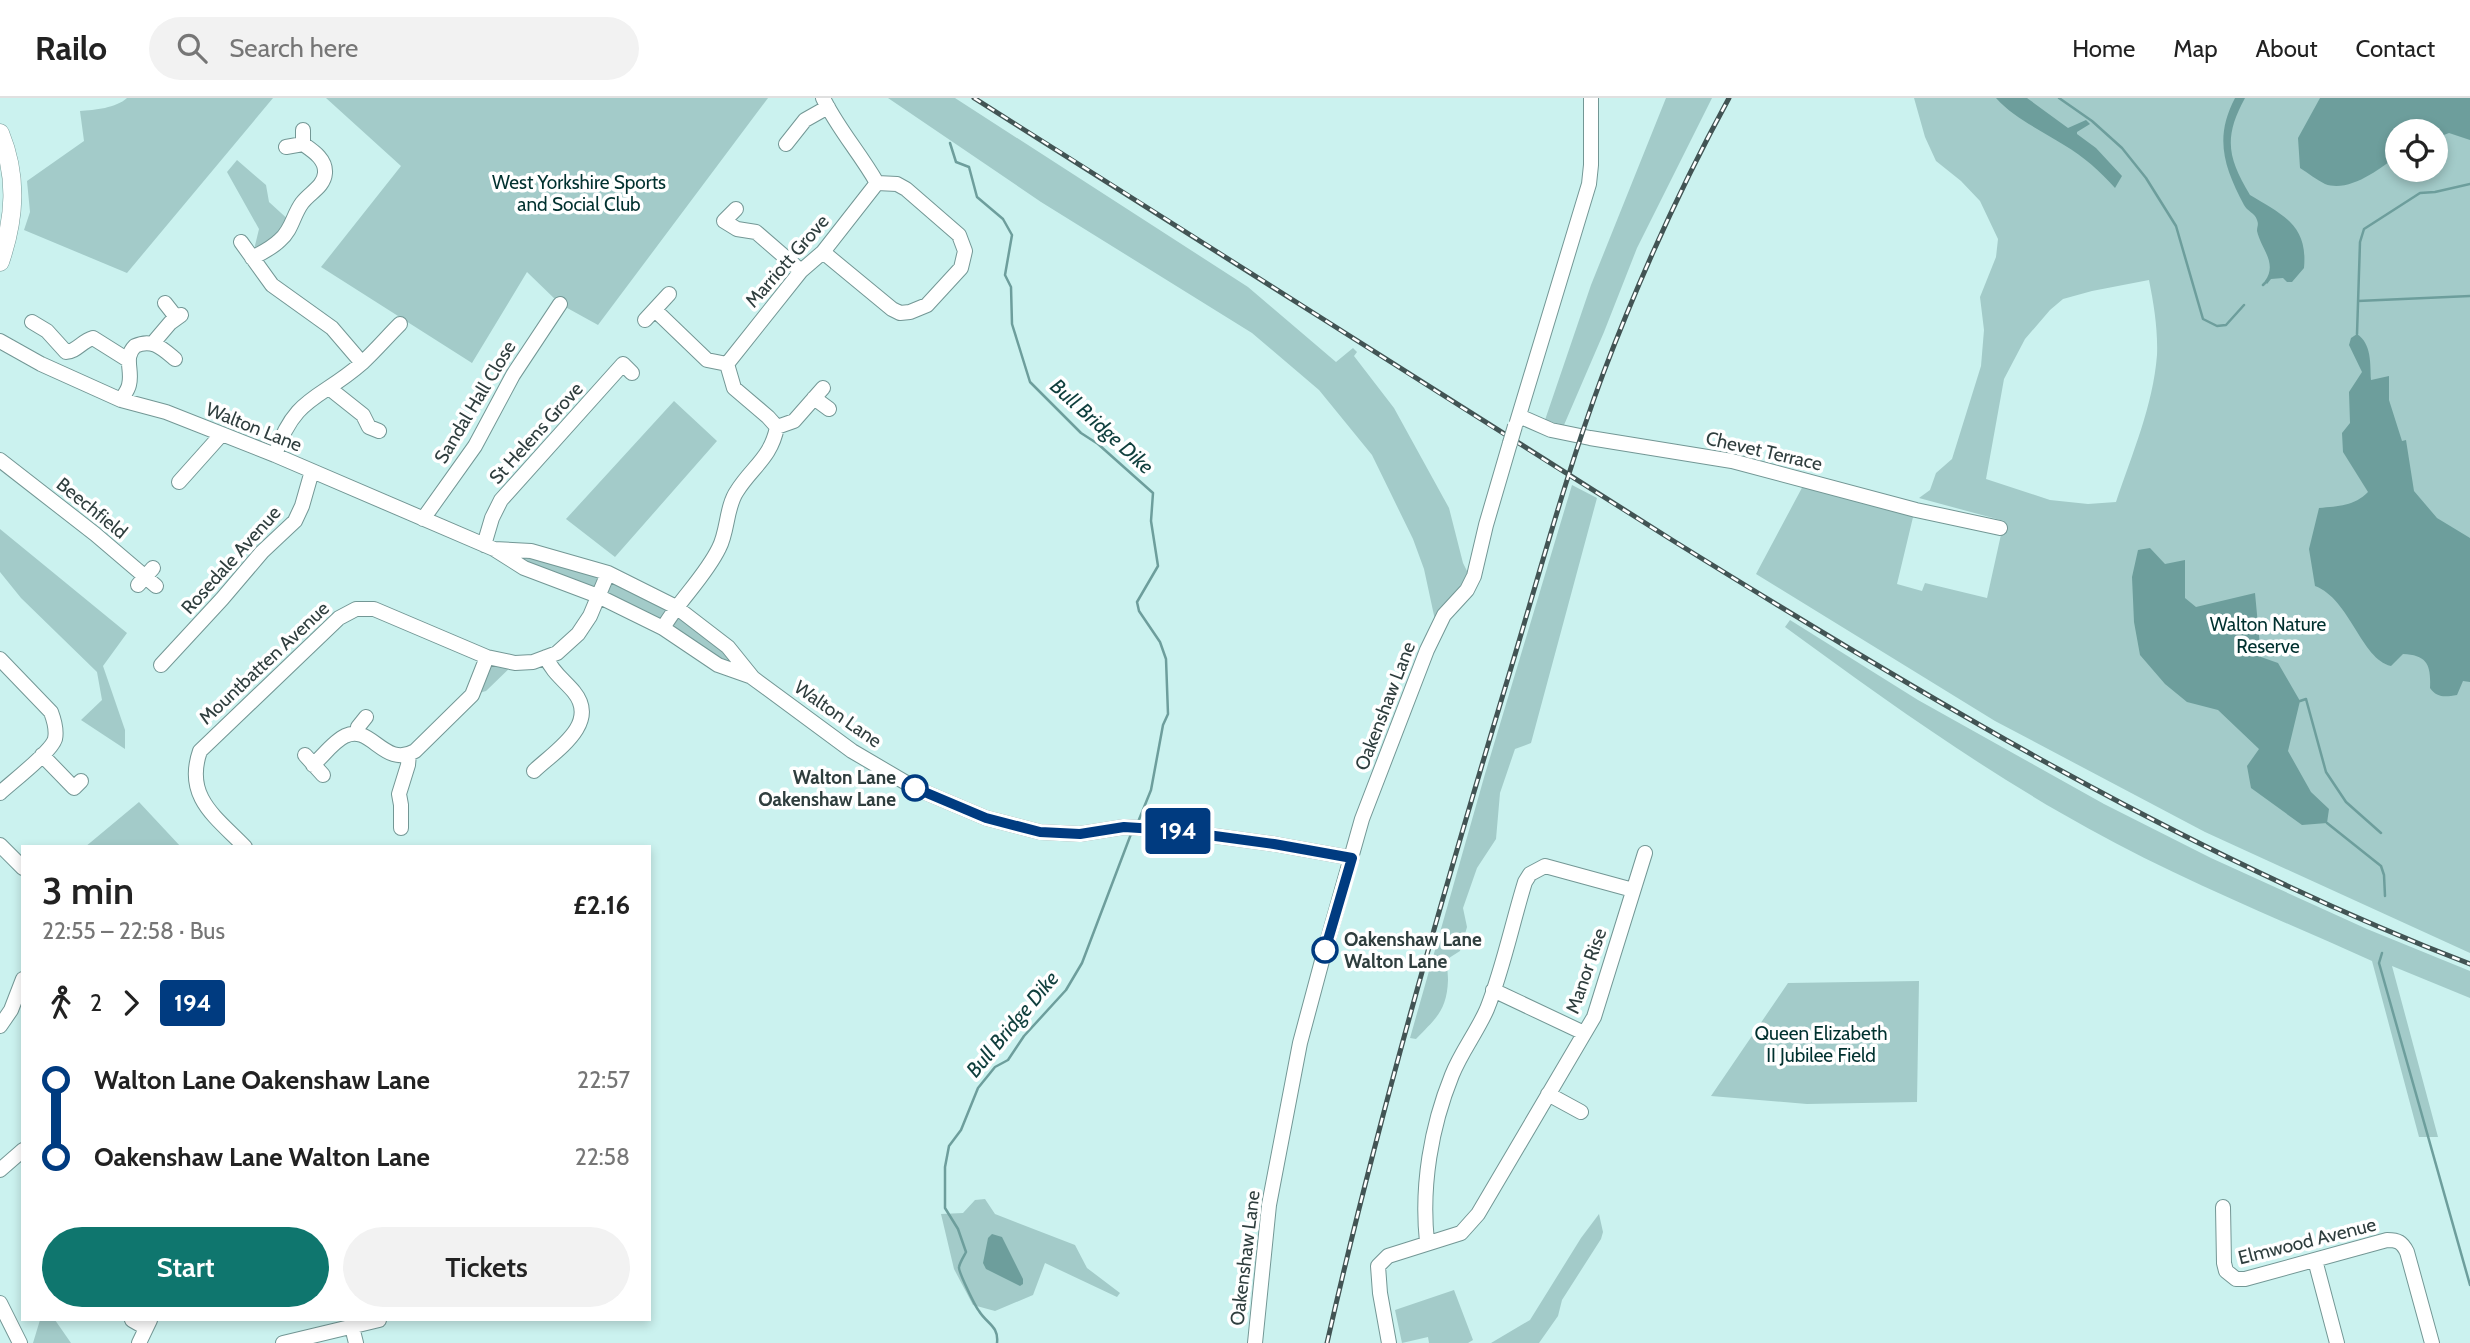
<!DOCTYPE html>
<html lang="en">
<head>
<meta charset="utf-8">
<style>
  body { margin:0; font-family:Cabin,sans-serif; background:#f2f2f2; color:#222; height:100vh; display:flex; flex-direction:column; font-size:26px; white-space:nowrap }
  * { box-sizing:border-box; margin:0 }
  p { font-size:23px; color:#767676 }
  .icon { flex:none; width:38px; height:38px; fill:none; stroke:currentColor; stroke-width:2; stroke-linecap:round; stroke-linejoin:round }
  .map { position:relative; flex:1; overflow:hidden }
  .drawer { position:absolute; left:21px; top:747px; width:630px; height:476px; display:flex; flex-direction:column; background:#fff; border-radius:0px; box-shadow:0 4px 10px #0003 }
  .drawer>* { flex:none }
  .badge { padding:0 14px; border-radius:5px; font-size:24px; line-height:46px }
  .fabs { position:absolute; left:2385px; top:21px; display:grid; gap:14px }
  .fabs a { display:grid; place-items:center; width:63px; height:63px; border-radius:50%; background:#fff; box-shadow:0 4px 10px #0003; font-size:35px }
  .map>.badge { position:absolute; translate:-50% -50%; box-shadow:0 0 0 4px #fff }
  .legs { display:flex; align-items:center; gap:10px; height:77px; padding:0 21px; font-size:23px }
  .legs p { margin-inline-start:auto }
  .head { display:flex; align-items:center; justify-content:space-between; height:119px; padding:0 21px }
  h1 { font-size:38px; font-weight:600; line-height:52px }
  .cta { display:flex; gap:14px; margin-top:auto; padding:14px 21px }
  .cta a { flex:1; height:80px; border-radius:42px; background:#0f766e; color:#fff; font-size:28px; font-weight:600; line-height:80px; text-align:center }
  .cta a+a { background:#f2f2f2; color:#222 }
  ul { padding:0 21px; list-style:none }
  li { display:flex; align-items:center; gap:24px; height:77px; font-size:26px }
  li i { display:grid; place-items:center; width:10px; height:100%; margin:0 9px; background:currentColor }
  li i::after { content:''; width:18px; height:18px; margin:-9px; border:5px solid; border-radius:50%; background:#fff }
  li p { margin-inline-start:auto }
  li:first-child i { background:linear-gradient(#0000 50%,currentColor 0) }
  li:last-child i { background:linear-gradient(currentColor 50%,#0000 0) }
  header { display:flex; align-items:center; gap:42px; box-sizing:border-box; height:98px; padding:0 35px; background:#fff; border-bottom:2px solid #e0e0e0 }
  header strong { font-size:33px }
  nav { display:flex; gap:38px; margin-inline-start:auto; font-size:24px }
  .search { width:490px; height:63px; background:#f2f2f2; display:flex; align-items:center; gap:18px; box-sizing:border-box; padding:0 24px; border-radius:38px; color:#767676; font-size:26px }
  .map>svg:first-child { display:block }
</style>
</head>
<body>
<header>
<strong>Railo</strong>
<div class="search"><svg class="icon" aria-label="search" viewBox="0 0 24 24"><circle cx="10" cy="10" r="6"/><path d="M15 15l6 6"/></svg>Search here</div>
<nav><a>Home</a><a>Map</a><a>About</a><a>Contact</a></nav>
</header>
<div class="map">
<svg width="2470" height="1245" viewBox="0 0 2470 1245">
  <rect width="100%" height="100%" fill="#cbf2ef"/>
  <!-- green -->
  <path fill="#a3cbc9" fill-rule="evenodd" d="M127 0H273L127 175 24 132 30 114 27 83 84 43 80 13C95 12 116 10 127 0Z
    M326 0H768L598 227 560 206 527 174 472 265 321 169 401 68Z
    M888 0H955L1248 189 1336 264 1353 250 1357 254 1354 258 1394 310 1449 410 1463 465 1468 475 1460 490 1435 522 1424 471 1413 441 1372 357 1319 292 1252 235 1041 104Z
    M1666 0H1712L1637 150 1604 234 1564 327 1545 322 1591 187Z
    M1914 0H2470V855L2205 734 1995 623 1756 476 1804 386 1914 415 1897 486 1922 493 1925 485 1987 500 2004 423 1919 400 1930 392 1936 375 1952 361 1981 268 1984 232 1980 199 1996 159 1998 141 1980 103 1961 83 1936 63 1925 39ZM2398 33H2436V72H2398ZM2149 182C2154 207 2158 232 2157 257 2153 308 2132 356 2116 404L2088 406 2050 402 1986 381 2004 281 2025 241 2050 212 2063 201 2092 193Z
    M237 62 266 87 269 104 292 125 252 160 259 131 227 74Z
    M674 303 717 343 615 459 566 421Z
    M1572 387 1597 400 1531 645 1515 651 1500 695 1496 741 1477 770 1463 810 1467 829 1460 853 1449 860C1446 868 1448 874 1448 882 1447 913 1435 921 1416 941L1410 940 1485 676Z
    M0 431 127 535 103 568 125 632V651L81 622 102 602 97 574 21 500 0 474Z
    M494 451 531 453 676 509 753 580 663 530Z
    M1790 522 1918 602 2104 706 2211 760 2367 831 2470 873V900L2392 868 2438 1039H2419L2372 863C2267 816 2160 773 2061 715 1964 659 1874 594 1785 529Z
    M487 559 515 565 486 593 472 597Z
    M139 704 181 749H85Z
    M1919 883 1917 1004 1807 1006 1711 998 1788 885Z
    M985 1101 995 1116 1075 1147 1087 1170 1120 1195 1117 1199 1045 1165 1033 1197 995 1213 973 1207 954 1171 941 1116 963 1115 975 1102Z
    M1599 1116 1603 1134 1601 1141 1562 1202 1558 1218 1539 1245H1491L1530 1222 1581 1140Z
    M1454 1192 1473 1242 1468 1245H1429L1428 1239 1402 1245 1395 1212Z
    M40 1222H55L71 1245H33Z"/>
  <!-- water -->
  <path fill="#6d9e9c" d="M1996 0H2027L2068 30 2086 22 2090 26 2077 34V36L2096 50 2122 78 2115 90C2099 72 2084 59 2064 47 2041 32 2015 21 1996 0Z
    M2235 0H2245C2223 40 2228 60 2250 97 2283 117 2308 127 2304 170L2292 184H2287L2283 180 2271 181 2267 186 2265 183C2278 165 2261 151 2257 133 2257 128 2259 127 2257 122 2255 115 2247 113 2244 107 2224 69 2214 40 2235 0Z
    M2320 0H2470V42L2449 35 2436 40V33H2398L2397 58C2380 71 2349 95 2325 86 2317 82 2308 75 2300 70L2298 40Z
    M2357 236C2372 246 2370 266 2371 282L2389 278V302L2402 343 2406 342 2414 393 2437 420 2470 440V584L2463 583 2457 597C2445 599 2437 600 2430 590 2431 568 2428 557 2403 556L2391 568C2361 561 2350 501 2315 488L2309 451 2319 410C2339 408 2354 408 2368 394L2343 354 2342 335 2350 325 2349 294 2362 274 2349 247 2351 240Z
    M2150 450 2165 466 2185 462V500L2196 509 2255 495 2261 559 2278 565 2300 603 2288 653 2311 694 2329 711 2327 725 2302 727 2251 690 2247 668 2259 651 2218 612 2187 604 2165 586 2140 557 2134 524 2132 479 2138 452Z
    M992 1136 1002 1139 1023 1181V1186L1020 1188 986 1171 983 1165 988 1140Z"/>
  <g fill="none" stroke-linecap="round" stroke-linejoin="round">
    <!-- stream -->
    <path stroke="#6d9e9c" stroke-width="2.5" d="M2059 0 2092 23 2122 50 2146 80 2176 128 2203 221 2217 228 2226 227 2244 207
      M950 45 956 64 969 69 977 99 1003 121 1012 137 1005 177 1011 189 1012 226 1030 284 1081 335 1098 346 1153 395 1151 423 1158 468 1137 504 1139 513 1160 544 1166 561 1168 616 1163 627 1151 692 1138 724
      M2263 187 2266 184
      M2358 203 2470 198
      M2357 236 2360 144 2364 131 2420 95 2435 94 2470 86
      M2300 603 2306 601 2326 674 2346 704 2381 735
      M2327 725 2381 768 2384 777 2385 798
      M2382 855 2379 865 2470 1187
      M997 1245C999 1228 987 1226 979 1213 975 1208 958 1173 959 1169 960 1164 964 1158 966 1154L958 1131 945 1110V1069L949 1048 961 1032 978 990 995 969 1008 962 1024 938 1066 892 1082 865 1131 736"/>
    <defs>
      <path id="minor" d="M823 0C838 31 860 55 877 85
        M786 46 805 22 828 9
        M286 49 303 46V32
        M736 111 724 123 737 131 756 134 801 173
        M241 144 272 187 332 230 362 265
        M823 154 892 211 900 215 910 214 927 207 961 170 965 153 959 137 906 91 897 86 877 85
        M252 160C262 155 272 150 280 142 292 132 293 117 302 105 309 95 324 89 325 75 326 61 313 53 303 46
        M165 205 176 219
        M655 212 707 262 727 266
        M645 222 669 196
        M32 224 47 233 66 254C76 254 82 243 93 240L128 262
        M0 243 41 266 121 302 166 314 275 357 494 451 524 470 598 498 663 530 718 567 752 579
        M153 245 170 225 181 217
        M329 290 363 317 369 329 379 333
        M814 300 829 311
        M121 302C124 297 128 292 129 287 133 272 123 260 135 248 152 240 162 250 175 261
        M1519 318 1551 332 1590 340 1732 363 1916 412 2000 430
        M1517 324 1589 86 1591 67V0
        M777 329 794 323 823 290
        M275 357C295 297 320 302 362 265 375 253 387 239 400 226
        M0 362 95 436 156 488
        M179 384 221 337
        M423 421 475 348 513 277 560 206
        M484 447 492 420 501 402 623 266 632 275
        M494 451 531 453 608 475 676 509 728 549 753 580 852 653 915 690 986 720 1040 734 1080 736 1124 729 1171 732 1274 746 1352 760
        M138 487 153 470
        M663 530C679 502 705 479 719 450 728 433 726 409 737 393 752 369 771 360 777 329L768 319 734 290 727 266 801 173 823 154 877 85
        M0 561 51 614C54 622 57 632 55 641 51 654 12 684 0 695
        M161 567 222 501 262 454 295 423 302 408 312 373
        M357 635 358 629 366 619
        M42 657 74 690 81 683
        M305 657 323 677
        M313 667C323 658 334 643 345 638 371 625 384 671 415 653L472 597 487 559
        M534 673C555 653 600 626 574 594 564 582 552 574 546 559
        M401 730V707L399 696 408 667 409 656
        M0 747 23 770
        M245 749C216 719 184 699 200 653L339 520 356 511H374L487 559 515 565 533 564 557 555 578 536 590 518 608 475
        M1493 892 1584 935
        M0 928 11 912 23 881
        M1548 996 1581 1014
        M0 1072 23 1052
        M2223 1109 2224 1165 2226 1173 2236 1181H2245L2387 1142C2398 1142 2402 1144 2407 1154L2432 1245
        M1427 1144C1421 1088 1431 1029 1452 977 1461 954 1477 934 1487 911 1503 871 1512 826 1525 784L1530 776 1545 768 1633 792
        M2315 1162 2337 1245
        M0 1205 20 1245
        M132 1222 146 1230
        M352 1229 356 1245
        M139 1245 150 1222
        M283 1245 379 1222
        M1255 1245 1269 1107 1300 945 1323 859 1362 721 1427 552 1444 517 1467 492 1474 478 1486 427 1510 345
        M1389 1245 1380 1195 1378 1168 1388 1158 1461 1135 1478 1116 1594 919 1645 755"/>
      <path id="major" d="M0 35C18 79 15 120 0 164"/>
    </defs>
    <!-- minor casing -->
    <use href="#minor" stroke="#739795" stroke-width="16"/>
    <!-- major casing -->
    <use href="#major" stroke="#739795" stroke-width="19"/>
    <!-- minor -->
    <use href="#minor" stroke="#fff" stroke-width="14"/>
    <!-- major -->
    <use href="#major" stroke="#fff" stroke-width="18"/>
    <defs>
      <path id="rail" d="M974 0C1207 146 1439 296 1672 442 1928 601 2188 757 2470 866
        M1327 1245C1377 1025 1440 806 1505 590 1537 485 1565 378 1603 276 1639 181 1681 88 1729 0"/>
    </defs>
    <!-- rail casing -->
    <use href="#rail" stroke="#425454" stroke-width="5"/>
    <!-- rail -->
    <use href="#rail" stroke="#fff" stroke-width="2.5" stroke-dasharray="8" stroke-linecap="butt"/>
    <defs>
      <path id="minor-bridge" d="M1510 345 1515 328"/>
    </defs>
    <!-- minor-bridge casing -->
    <use href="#minor-bridge" stroke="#739795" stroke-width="16" stroke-linecap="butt"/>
    <!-- minor-bridge -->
    <use href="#minor-bridge" stroke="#fff" stroke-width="14"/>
  </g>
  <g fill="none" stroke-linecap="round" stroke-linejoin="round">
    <defs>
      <path id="line-1" d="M915 690 986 720 1040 734 1080 736 1124 729 1171 732 1274 746 1352 760 1325 852"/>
    </defs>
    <!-- line-1 casing -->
    <use href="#line-1" stroke="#fff" stroke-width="16"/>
    <!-- line-1 -->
    <use href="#line-1" stroke="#003b80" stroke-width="10"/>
  </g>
  <!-- markers -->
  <g fill="#fff" stroke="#003b80" stroke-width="3.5">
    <circle cx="915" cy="690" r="12"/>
    <circle cx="1325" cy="852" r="12"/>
  </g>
  <g text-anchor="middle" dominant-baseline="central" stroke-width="7" stroke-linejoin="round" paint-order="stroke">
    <!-- park labels -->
    <g font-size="19" fill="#00312f" stroke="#fff">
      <text x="579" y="84">West Yorkshire Sports<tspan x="579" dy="22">and Social Club</tspan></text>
      <text x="2268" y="526">Walton Nature<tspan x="2268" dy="22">Reserve</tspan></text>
      <text x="1821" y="935">Queen Elizabeth<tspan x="1821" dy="22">II Jubilee Field</tspan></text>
    </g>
    <!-- street labels -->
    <g font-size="19" fill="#2f3e3e" stroke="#fff">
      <text transform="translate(787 163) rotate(-49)">Marriott Grove</text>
      <text transform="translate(475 304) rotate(-59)">Sandal Hall Close</text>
      <text transform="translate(254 329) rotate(22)">Walton Lane</text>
      <text transform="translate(536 335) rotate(-48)">St Helens Grove</text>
      <text transform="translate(1764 353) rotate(13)">Chevet Terrace</text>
      <text transform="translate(92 410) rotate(39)">Beechfield</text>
      <text transform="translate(231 462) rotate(-48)">Rosedale Avenue</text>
      <text transform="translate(264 565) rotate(-43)">Mountbatten Avenue</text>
      <text transform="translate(1385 608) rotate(-69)">Oakenshaw Lane</text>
      <text transform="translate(838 616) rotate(35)">Walton Lane</text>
      <text transform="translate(1586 873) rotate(-71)">Manor Rise</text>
      <text transform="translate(2307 1143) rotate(-14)">Elmwood Avenue</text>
      <text transform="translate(1245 1160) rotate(-83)">Oakenshaw Lane</text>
    </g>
    <!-- stop labels -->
    <g font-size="19" font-weight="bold" fill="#2f3e3e" stroke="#fff" text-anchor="end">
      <text x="896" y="679">Walton Lane<tspan x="896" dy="22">Oakenshaw Lane</tspan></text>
      <text x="1344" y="841" text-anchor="start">Oakenshaw Lane<tspan x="1344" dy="22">Walton Lane</tspan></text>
    </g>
    <!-- water labels -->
    <g font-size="21" font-style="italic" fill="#0e3e3c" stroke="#fff">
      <text transform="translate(1102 328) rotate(42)">Bull Bridge Dike</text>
      <text transform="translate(1012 926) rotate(-50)">Bull Bridge Dike</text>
    </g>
  </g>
</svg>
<div class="fabs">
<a><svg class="icon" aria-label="locate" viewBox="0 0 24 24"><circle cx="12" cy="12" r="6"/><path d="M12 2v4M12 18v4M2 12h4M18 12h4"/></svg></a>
</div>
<b class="badge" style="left:1178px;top:733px;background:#003b80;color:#fff">194</b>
<section class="drawer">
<div class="head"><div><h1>3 min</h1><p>22:55 – 22:58 · Bus</p></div><b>£2.16</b></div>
<div class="legs"><svg class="icon" aria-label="walk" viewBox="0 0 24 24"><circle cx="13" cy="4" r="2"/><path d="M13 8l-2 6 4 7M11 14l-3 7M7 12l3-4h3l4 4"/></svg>2<svg class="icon" aria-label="forward" viewBox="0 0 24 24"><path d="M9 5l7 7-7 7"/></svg><b class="badge" style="background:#003b80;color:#fff">194</b></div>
<ul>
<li><i style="color:#003b80"></i><b>Walton Lane Oakenshaw Lane</b><p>22:57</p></li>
<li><i style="color:#003b80"></i><b>Oakenshaw Lane Walton Lane</b><p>22:58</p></li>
</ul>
<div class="cta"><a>Start</a><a>Tickets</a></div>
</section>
</div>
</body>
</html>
